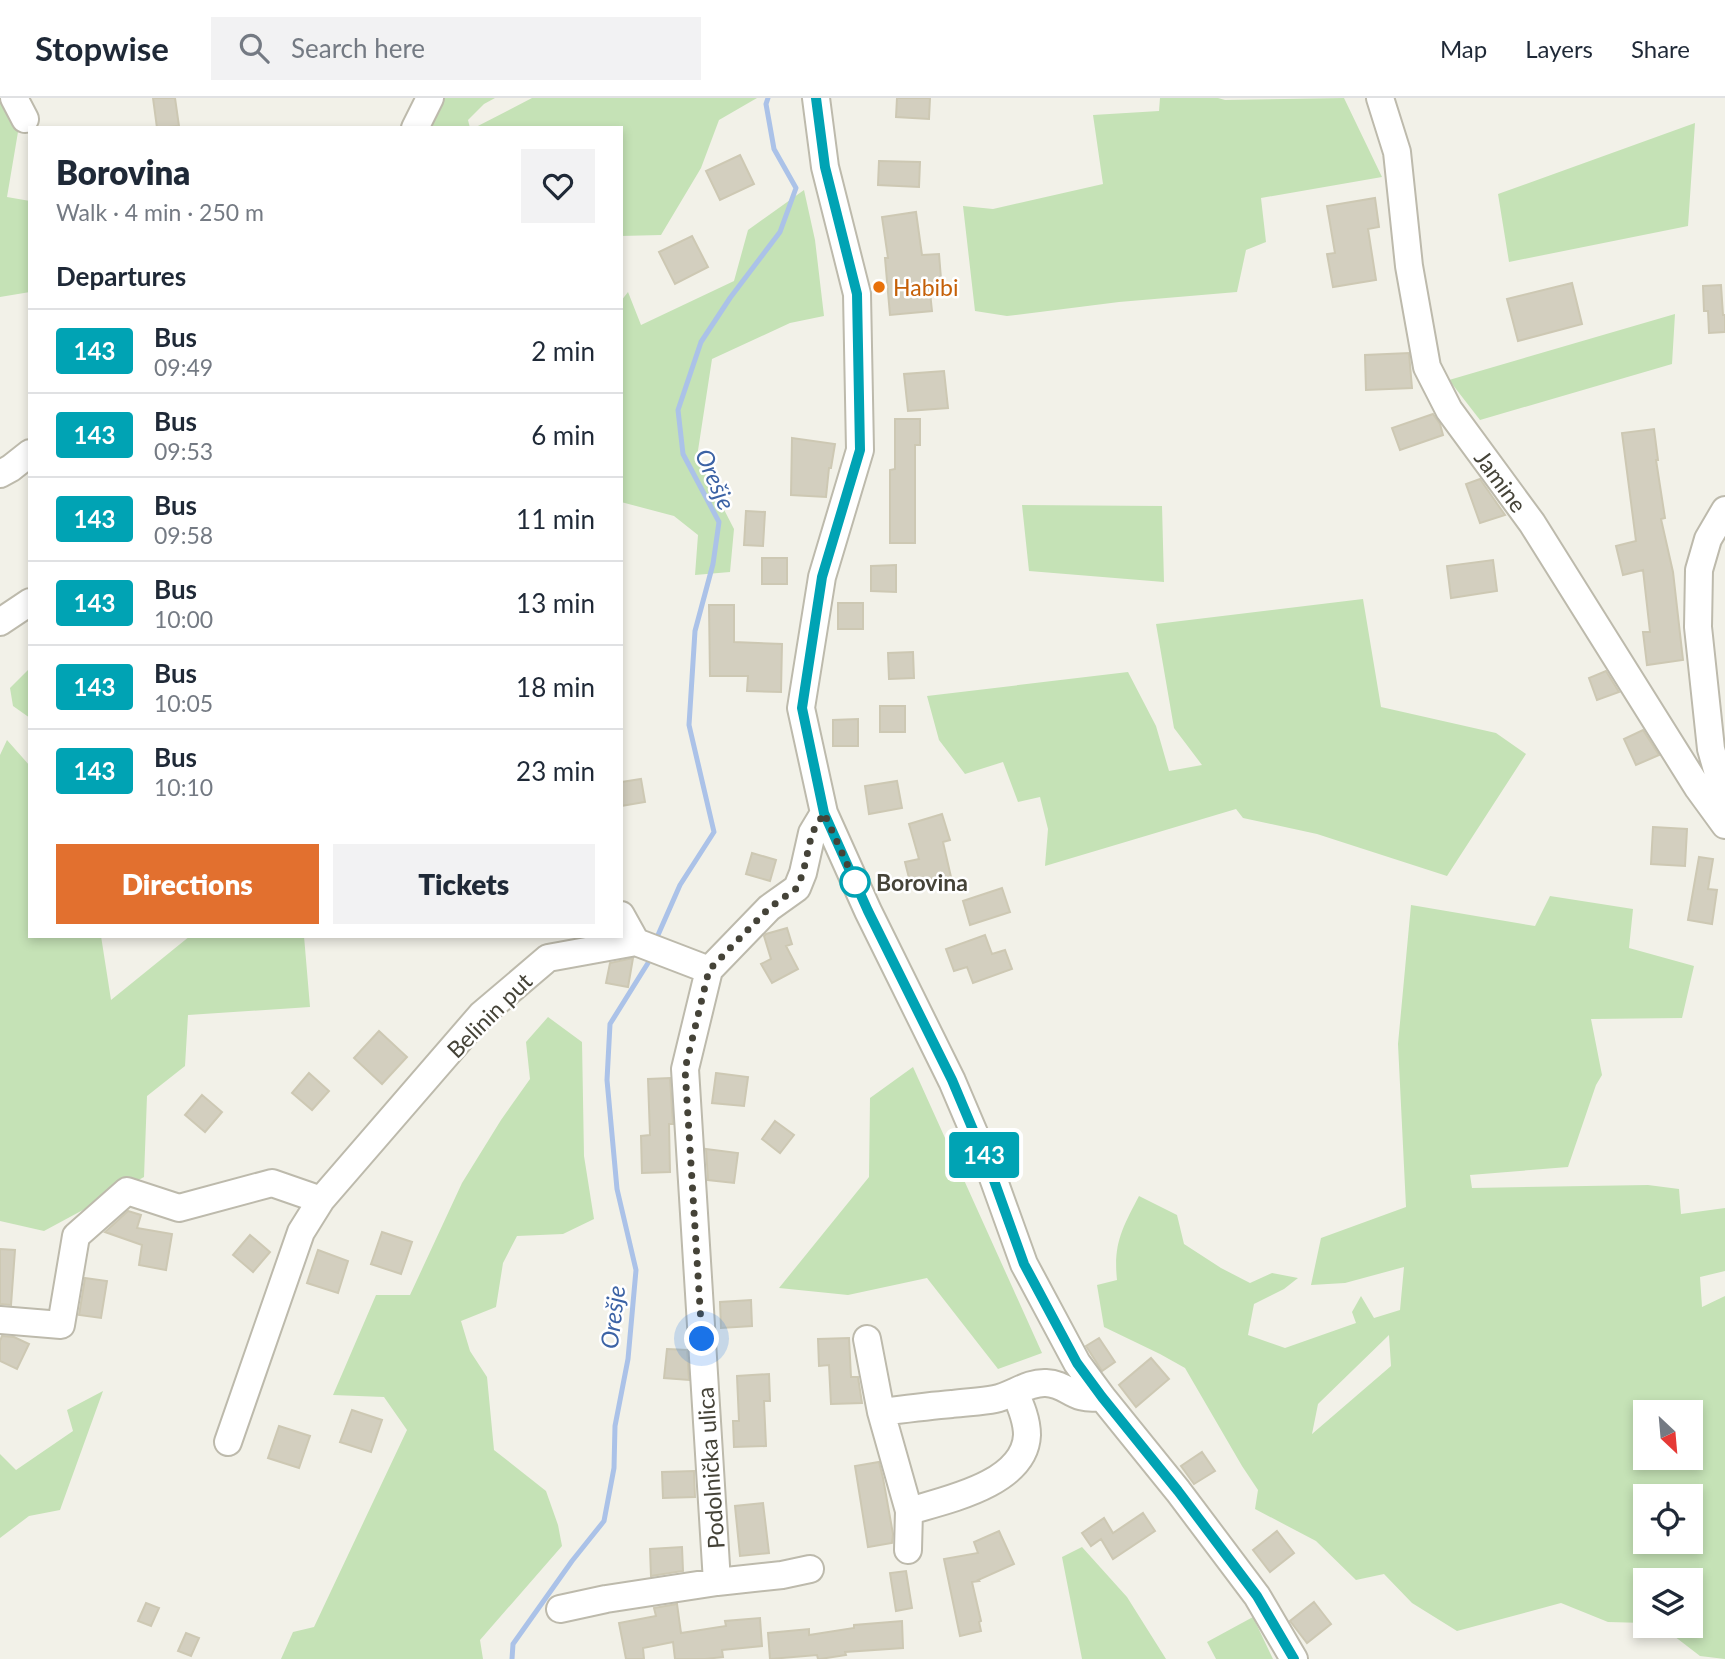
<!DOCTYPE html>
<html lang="en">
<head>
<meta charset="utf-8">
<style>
  body { margin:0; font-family:Lato,sans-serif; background:#f2f2f3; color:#1f2937; height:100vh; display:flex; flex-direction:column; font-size:26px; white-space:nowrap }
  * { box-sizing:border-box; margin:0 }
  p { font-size:23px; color:#747a83 }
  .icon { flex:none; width:38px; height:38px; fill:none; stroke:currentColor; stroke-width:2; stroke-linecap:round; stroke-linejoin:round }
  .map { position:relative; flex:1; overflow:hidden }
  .sheet { position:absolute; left:28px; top:28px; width:595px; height:812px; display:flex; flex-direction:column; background:#fff; border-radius:0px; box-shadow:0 4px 10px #0003 }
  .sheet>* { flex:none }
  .badge { padding:0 14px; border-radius:5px; font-size:24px; line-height:46px }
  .needle { width:46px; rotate:154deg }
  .fabs { position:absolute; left:1633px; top:1302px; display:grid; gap:14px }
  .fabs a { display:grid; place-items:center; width:70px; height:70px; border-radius:0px; background:#fff; box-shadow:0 4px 10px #0003; font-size:35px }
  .you { position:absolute; width:35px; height:35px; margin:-18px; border:5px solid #fff; border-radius:50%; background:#1a73e8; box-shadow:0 0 0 10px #1a73e833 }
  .map>.badge { position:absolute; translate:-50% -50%; box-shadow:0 0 0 4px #fff }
  h2 { padding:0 28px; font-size:26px; line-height:63px }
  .round { display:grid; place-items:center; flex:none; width:74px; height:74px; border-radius:0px; background:#f2f2f3 }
  .head { display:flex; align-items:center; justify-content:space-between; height:119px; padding:0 28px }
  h1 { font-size:33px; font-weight:800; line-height:52px }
  .cta { display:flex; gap:14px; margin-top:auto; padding:14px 28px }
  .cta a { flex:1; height:80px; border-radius:0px; background:#e2702f; color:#fff; font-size:28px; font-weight:800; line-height:80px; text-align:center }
  .cta a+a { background:#f2f2f3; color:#1f2937 }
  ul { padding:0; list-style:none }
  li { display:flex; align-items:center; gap:21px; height:84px; padding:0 28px; border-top:2px solid #e0e1e3 }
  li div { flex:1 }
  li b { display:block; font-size:26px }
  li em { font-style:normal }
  li .badge { min-width:77px; font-weight:700; text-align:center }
  header { display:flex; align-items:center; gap:42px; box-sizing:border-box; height:98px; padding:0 35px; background:#fff; border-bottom:2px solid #e0e1e3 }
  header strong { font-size:33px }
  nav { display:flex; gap:38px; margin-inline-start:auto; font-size:24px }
  .search { width:490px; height:63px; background:#f2f2f3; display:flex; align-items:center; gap:18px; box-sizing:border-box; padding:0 24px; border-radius:0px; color:#747a83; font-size:26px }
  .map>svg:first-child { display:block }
</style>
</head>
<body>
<header>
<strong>Stopwise</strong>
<div class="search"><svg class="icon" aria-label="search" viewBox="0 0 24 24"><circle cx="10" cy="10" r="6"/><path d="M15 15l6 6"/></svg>Search here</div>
<nav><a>Map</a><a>Layers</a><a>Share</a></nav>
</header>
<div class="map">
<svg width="1725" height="1561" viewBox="0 0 1725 1561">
  <rect width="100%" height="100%" fill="#f2f1e8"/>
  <!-- green -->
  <path fill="#c5e2b6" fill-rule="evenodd" d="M0 0H2L18 34 7 99 30 103V194L0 199Z
    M445 0H495L484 6 468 22 470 30H427L439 15Z
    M532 0H757L719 22 701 70 661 137 621 138V30H474Z
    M1160 0H1218L1225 2 1344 0 1382 79 1261 100 1266 144 1246 152 1237 194 1119 204 1007 218 975 213 963 108 993 111 1103 86 1093 17 1159 13Z
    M1695 25 1688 128 1509 164 1498 96Z
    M804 92 815 142 824 218 790 225 712 261 697 359 734 431 730 474 695 477 698 437 674 418 621 404V203L628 194 641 227 734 183 748 132Z
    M1675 216 1672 266 1480 322 1449 282Z
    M1022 407 1162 408 1164 484 1029 473Z
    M1363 501 1381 609 1496 635 1526 656 1447 778 1317 736 1243 720 1236 711 1045 768 1048 731 1040 699 1018 704 1003 664 965 676 939 642 927 598 1128 574 1156 628 1169 673 1202 667 1174 630 1156 526Z
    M30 570V620L13 608 10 590Z
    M7 642 30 668V838H101L111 902 190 838H304L310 909 188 917 185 968 147 998 144 1079 44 1133 0 1123V657Z
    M1550 798 1633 811 1629 850 1694 868 1682 920 1591 921 1602 977 1596 987 1568 1069 1470 1077 1472 1090 1648 1087 1679 1091 1681 1116 1725 1110V1173L1700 1179 1702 1209 1725 1198V1561L1700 1558 1661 1528H1690V1482H1645V1525L1608 1524 1561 1505 1457 1533 1412 1505 1384 1476 1356 1482 1316 1443 1255 1411 1258 1392 1242 1368 1185 1270 1160 1256 1104 1229 1097 1187 1117 1182C1113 1145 1123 1129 1139 1098L1177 1117 1184 1146 1221 1170 1250 1185 1272 1175 1298 1180 1284 1191 1254 1206 1248 1237 1285 1250 1356 1225 1352 1214 1361 1198 1374 1220 1400 1212 1404 1169 1345 1185 1311 1187 1321 1140 1406 1109 1398 946 1411 807 1535 828ZM1389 1237 1391 1268 1312 1336 1318 1306ZM1690 1314V1360H1645V1314ZM1645 1398H1690V1444H1645Z
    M548 919 582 944 584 1058 594 1121 563 1136 517 1138 503 1165 496 1209 461 1223 470 1253 487 1279 494 1352 546 1393 558 1427 562 1448 480 1542 483 1561H281L293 1534 314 1529 407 1332 384 1299 333 1297 376 1197H410L462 1085 501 1022 530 981 526 944Z
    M913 969 1042 1255 998 1271 927 1180 848 1197 779 1190 869 1079 870 1000Z
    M103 1293 60 1412 29 1418 0 1440V1356L16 1372 73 1333 67 1312Z
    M1082 1449 1127 1499 1166 1561H1082L1062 1459Z
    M1253 1519 1273 1561H1216L1207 1544Z"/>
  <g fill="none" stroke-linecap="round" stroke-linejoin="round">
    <!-- stream -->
    <path stroke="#abc2e8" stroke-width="5" d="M658 837 680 787 714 734 689 627 695 533 713 466 719 424 683 356 678 312 701 244 730 200 780 134 796 90 774 51 766 6 768 0
      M512 1561 513 1546 572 1463 604 1423 614 1370 615 1328 628 1261 636 1172 617 1091 607 982 610 926 648 865"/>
  </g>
  <!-- building -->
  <path fill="#d3cfbf" stroke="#cdc8b3" stroke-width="2" d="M153 0H175L179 28 157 30Z
    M897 0H930L929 21 896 19Z
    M740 57 754 86 720 102 706 73Z
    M879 63 920 64 919 89 878 87Z
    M1375 100 1379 129 1368 131 1376 182 1333 189 1327 156 1335 155 1327 108Z
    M916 114 922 157 939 156 942 193 930 194 932 213 890 217 885 160H888L882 119Z
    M692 138 708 169 675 186 659 154Z
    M1572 185 1582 226 1518 243 1507 201Z
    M1721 187 1723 217H1725V234L1709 235 1708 213H1704L1703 188Z
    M1409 255 1412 290 1366 292 1365 257Z
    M944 273 948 310 908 313 904 276Z
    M1433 316 1440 326 1443 337 1400 352 1392 330Z
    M895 321H920V347H915V445H890V372L895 371Z
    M1654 331 1658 362H1656L1665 420 1661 421 1673 474 1683 562 1647 567 1643 534H1650L1643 472 1623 477 1616 448 1636 443 1622 335Z
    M792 340 835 346 831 370H829L826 399 791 397Z
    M1480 381 1505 417 1480 425 1466 386Z
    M746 413 765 414 763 448 744 447Z
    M762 460H787V486H762Z
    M1493 462 1497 493 1451 500 1447 468Z
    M896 467V494L871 493V468Z
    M838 505H863V531H838Z
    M709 507H734V544L782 546 781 594 747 593 748 578H710Z
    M913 554 914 580 889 581 888 555Z
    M1606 573 1619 594 1597 602 1589 580Z
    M880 608H905V634H880Z
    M858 621V648H833V622Z
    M1643 632 1659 657 1636 667 1624 641Z
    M641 681 645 704 621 708V684Z
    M897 683 902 710 869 716 865 688Z
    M942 716 950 742 943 744 951 779 911 788 905 764 919 761 909 726Z
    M1653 729 1687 731 1685 768 1651 766Z
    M752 755 776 762 770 783 746 776Z
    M1699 759 1713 761 1708 791 1717 792 1712 826 1688 822Z
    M1002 790 1010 814 970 827 963 803Z
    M787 830 792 846 786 848 798 871 772 885 761 866 771 861 764 838 766 836Z
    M985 837 992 856 1005 852 1012 871 973 885 967 869 954 873 946 851Z
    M633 860 628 889 606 885 610 865Z
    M379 933 407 959 382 986 354 960Z
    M309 975 329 993 312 1012 292 995Z
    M716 975 748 979 744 1008 712 1005Z
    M670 980 673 1026H669L670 1074 642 1075 641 1038 650 1037 648 981Z
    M202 997 222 1014 205 1034 185 1017Z
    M775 1023 794 1037 780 1055 762 1041Z
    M706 1051 738 1055 734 1085 708 1082Z
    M128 1113 141 1117 137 1130 172 1136 166 1172 139 1167 142 1147 105 1134Z
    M382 1134 412 1144 401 1176 371 1166Z
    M250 1137 270 1154 253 1174 233 1157Z
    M0 1151 15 1152 11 1207 0 1206Z
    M318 1152 348 1163 338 1195 307 1185Z
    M85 1180 107 1183 101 1220 79 1217Z
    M751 1202 752 1228 721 1230 720 1204Z
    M2 1238 14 1239 29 1246 17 1271 0 1263V1243Z
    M849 1240 851 1279H858L862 1305 831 1306 829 1267 819 1268 818 1241Z
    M1099 1240 1115 1264 1102 1273 1086 1248Z
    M667 1251 687 1252 689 1282 664 1280Z
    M1151 1260 1169 1281 1136 1309 1119 1287Z
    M769 1276 770 1303H764L766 1348 734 1349 733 1323H739L737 1278Z
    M352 1312 382 1322 371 1354 340 1344Z
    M279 1328 310 1338 299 1370 268 1360Z
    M1202 1354 1215 1373 1194 1386 1181 1368Z
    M879 1364 883 1380 893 1436 892 1445 868 1449 855 1368Z
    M694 1373 695 1399 663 1400 662 1374Z
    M763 1405 769 1455 740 1458 735 1408Z
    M1143 1415 1155 1433 1113 1461 1101 1441 1091 1448 1082 1435 1104 1420 1113 1435Z
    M999 1433 1014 1466 978 1482 979 1483 972 1484 981 1523 979 1524 981 1533 960 1538 944 1461 978 1455 974 1444Z
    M1277 1433 1294 1455 1270 1474 1253 1452Z
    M682 1449 683 1473 651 1478 650 1451Z
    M906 1473 912 1510 896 1513 890 1475Z
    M1314 1504 1331 1526 1307 1545 1290 1523Z
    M146 1505 159 1510 151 1528 138 1523Z
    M677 1506 681 1535 726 1528 725 1523 760 1520 762 1548 722 1552 723 1559 705 1561H675L673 1544 643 1550 644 1561H626L619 1525 656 1518 654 1510Z
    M902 1523 903 1550 845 1554 846 1557 820 1561H818L817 1557 770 1561 768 1535 809 1531V1537L854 1530V1527Z
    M186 1535 199 1540 191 1558 178 1553Z"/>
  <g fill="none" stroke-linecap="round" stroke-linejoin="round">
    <defs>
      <path id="minor" d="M14 0 25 21
        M816 0 825 69 857 196 860 352 822 479 801 610 824 715 868 813 952 983 992 1077 1024 1166 1077 1265 1102 1299 1178 1393 1257 1498 1294 1561
        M1380 0 1397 54 1409 168 1427 269 1449 312 1532 425 1698 690 1725 727
        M415 30 430 0
        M0 376 11 370 30 355
        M1725 412 1708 441 1699 472 1698 529 1711 651 1725 700
        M0 524 30 504
        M621 817 636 844
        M0 1222 61 1227 76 1138 127 1093 179 1110 272 1085 321 1102
        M867 1241 881 1314 909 1413 908 1452
        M881 1314C905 1311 928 1308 952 1306 966 1304 981 1304 995 1301 1013 1297 1028 1284 1046 1285 1069 1286 1072 1304 1102 1299
        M228 1344 301 1134 321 1102 481 917 548 860 636 844 709 872
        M909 1413C946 1402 1025 1386 1027 1337 1027 1322 1021 1308 1015 1295
        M717 1484 685 971 709 872 769 810 797 790 803 775 812 735 824 715
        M560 1511 606 1501 717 1484 782 1477 810 1471"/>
    </defs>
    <!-- minor casing -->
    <use href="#minor" stroke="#bdbaac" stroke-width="30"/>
    <!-- minor -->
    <use href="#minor" stroke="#fff" stroke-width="26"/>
  </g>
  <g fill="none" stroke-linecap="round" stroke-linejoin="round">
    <defs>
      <path id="line" d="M816 0 825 69 857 196 860 352 822 479 802 610 824 715 868 813 952 982 992 1077 1024 1166 1077 1265 1102 1299 1178 1393 1257 1498 1294 1561"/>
    </defs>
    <!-- line casing -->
    <use href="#line" stroke="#fff" stroke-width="16"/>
    <!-- line -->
    <use href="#line" stroke="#00a3b4" stroke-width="10"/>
    <!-- walk -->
    <path stroke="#454338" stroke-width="7" stroke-dasharray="0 12.6" d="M702 1241 685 971 709 872 769 810 797 790 803 775 812 735 824 715 857 788 855 784"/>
  </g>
  <!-- markers -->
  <circle fill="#e8710a" stroke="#fff" stroke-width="2.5" cx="879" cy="189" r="7"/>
  <circle fill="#fff" stroke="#00a3b4" stroke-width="3.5" cx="855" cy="784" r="14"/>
  <g text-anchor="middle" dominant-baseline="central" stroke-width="5" stroke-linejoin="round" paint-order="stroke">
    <!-- food labels -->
    <g font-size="23" fill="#c56008" stroke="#fff" text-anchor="start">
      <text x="893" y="189">Habibi</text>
    </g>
    <!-- street labels -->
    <g font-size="23" fill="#454338" stroke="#fff">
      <text transform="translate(1501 383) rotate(54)">Jamine</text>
      <text transform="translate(489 917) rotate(-45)">Belinin put</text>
      <text transform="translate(710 1370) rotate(-94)">Podolnička ulica</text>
    </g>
    <!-- stop labels -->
    <g font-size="23" font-weight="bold" fill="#454338" stroke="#fff" text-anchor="start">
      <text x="876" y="784">Borovina</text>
    </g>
    <!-- water labels -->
    <g font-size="24" font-style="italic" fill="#3c63a5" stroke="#fff">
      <text transform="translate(716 381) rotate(66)">Orešje</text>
      <text transform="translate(612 1219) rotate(-83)">Orešje</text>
    </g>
  </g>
</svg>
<div class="fabs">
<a><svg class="needle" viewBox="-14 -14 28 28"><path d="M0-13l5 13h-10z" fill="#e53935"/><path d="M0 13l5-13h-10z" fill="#747a83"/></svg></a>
<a><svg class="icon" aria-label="locate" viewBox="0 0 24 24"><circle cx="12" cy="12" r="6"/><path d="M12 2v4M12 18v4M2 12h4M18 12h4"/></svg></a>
<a><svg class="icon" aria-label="layers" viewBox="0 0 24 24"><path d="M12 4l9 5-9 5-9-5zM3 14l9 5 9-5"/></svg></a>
</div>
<div class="you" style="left:702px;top:1241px"></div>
<b class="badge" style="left:984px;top:1057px;background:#00a3b4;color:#fff">143</b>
<section class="sheet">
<div class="head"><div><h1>Borovina</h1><p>Walk · 4 min · 250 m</p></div><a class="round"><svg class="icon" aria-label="heart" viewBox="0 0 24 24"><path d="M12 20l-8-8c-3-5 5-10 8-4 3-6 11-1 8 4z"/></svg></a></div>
<h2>Departures</h2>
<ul>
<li><span class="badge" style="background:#00a3b4;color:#fff">143</span><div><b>Bus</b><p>09:49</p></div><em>2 min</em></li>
<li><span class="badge" style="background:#00a3b4;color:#fff">143</span><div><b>Bus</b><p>09:53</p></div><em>6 min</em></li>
<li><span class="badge" style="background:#00a3b4;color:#fff">143</span><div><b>Bus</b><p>09:58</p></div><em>11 min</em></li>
<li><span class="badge" style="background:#00a3b4;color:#fff">143</span><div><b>Bus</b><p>10:00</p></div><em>13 min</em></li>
<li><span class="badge" style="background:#00a3b4;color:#fff">143</span><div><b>Bus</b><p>10:05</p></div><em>18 min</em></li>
<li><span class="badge" style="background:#00a3b4;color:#fff">143</span><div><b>Bus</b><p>10:10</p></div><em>23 min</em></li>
</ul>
<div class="cta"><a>Directions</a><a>Tickets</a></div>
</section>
</div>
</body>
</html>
